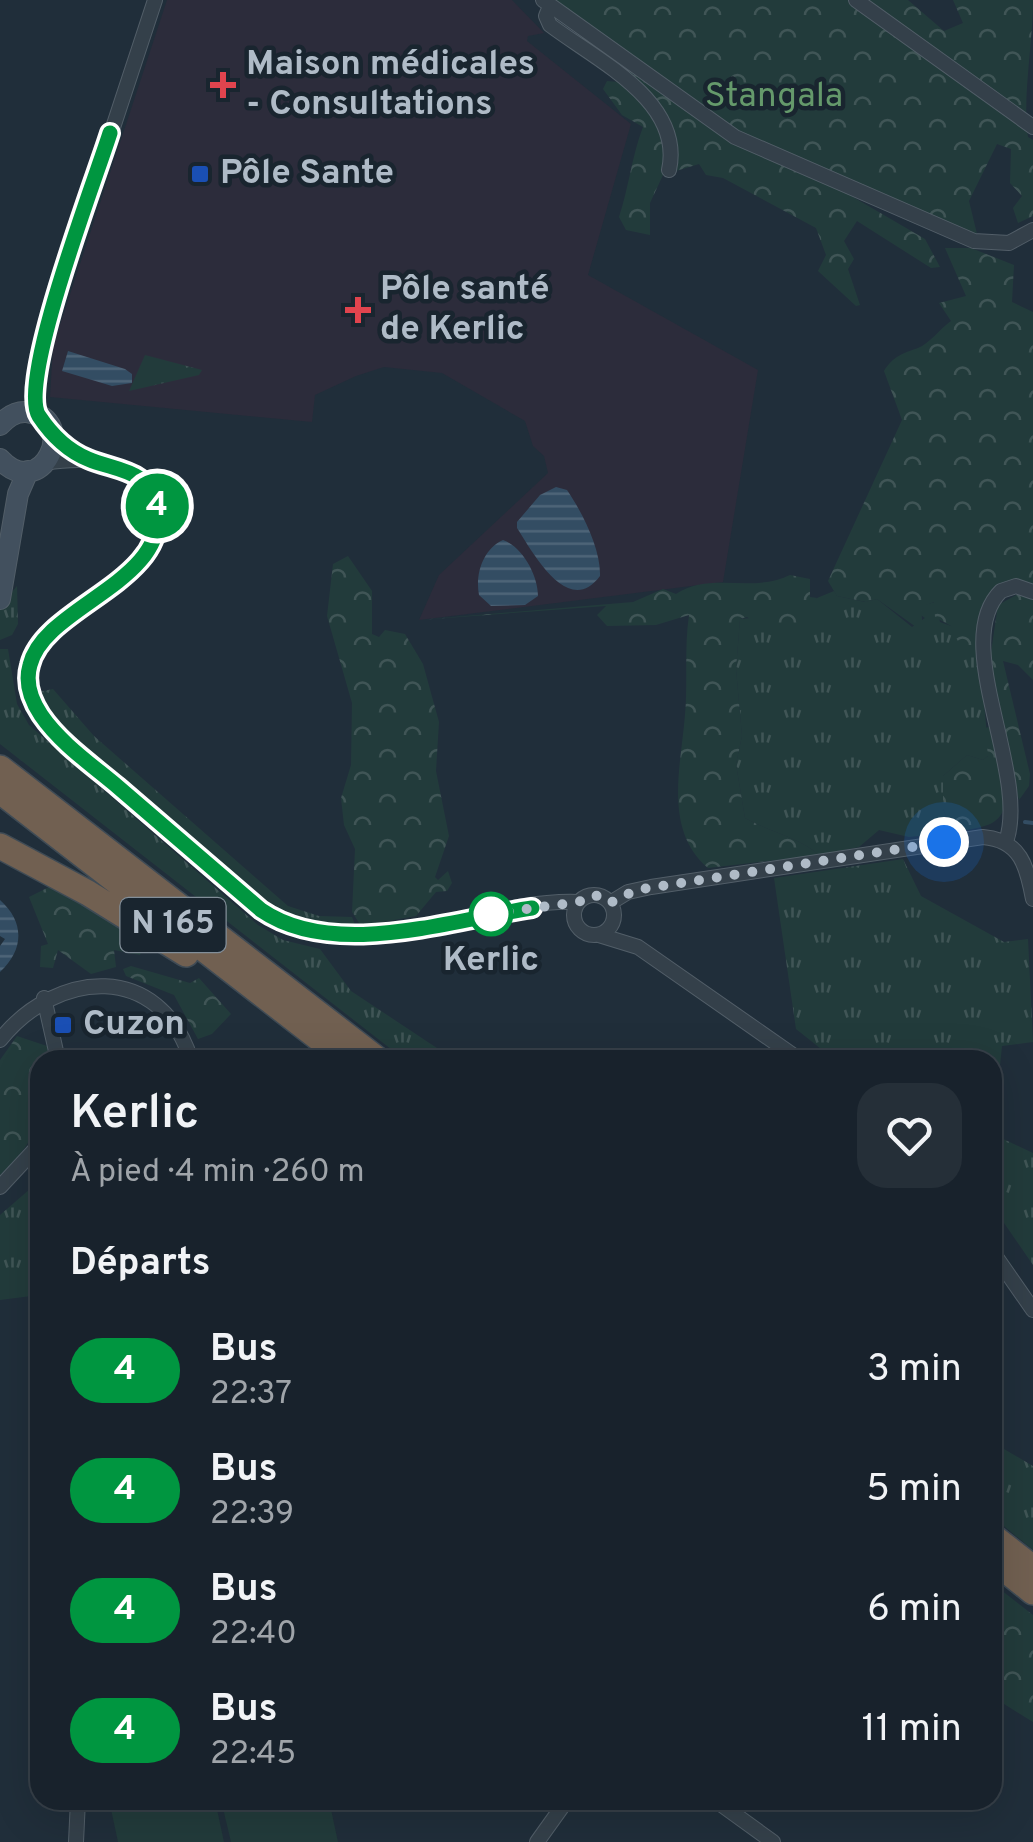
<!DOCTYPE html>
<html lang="fr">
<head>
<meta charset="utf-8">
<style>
  body { margin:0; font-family:Overpass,sans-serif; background:#252f38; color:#f1f3f6; height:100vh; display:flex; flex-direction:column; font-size:38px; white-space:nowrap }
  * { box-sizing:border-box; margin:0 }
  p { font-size:32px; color:#9fa4a9 }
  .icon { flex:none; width:55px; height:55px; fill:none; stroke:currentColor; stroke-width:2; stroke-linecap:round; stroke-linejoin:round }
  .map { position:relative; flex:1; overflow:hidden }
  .sheet { position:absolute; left:30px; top:1050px; width:972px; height:760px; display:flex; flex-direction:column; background:#18222c; border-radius:30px; box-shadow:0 10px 40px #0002,0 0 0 2px #363f48 }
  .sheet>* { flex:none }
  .badge { padding:0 20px; border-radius:32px; font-size:35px; line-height:65px }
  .you { position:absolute; width:50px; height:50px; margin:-25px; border:8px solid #fff; border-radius:50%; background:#1a73e8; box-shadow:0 0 0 15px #1a73e833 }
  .map>.badge { position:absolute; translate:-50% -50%; box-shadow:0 0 0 5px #fff }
  h2 { padding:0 40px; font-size:38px; line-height:90px }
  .round { display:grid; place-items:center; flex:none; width:105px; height:105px; border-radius:30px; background:#252f38 }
  .head { display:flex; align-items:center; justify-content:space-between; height:170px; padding:0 40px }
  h1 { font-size:48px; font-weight:600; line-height:75px }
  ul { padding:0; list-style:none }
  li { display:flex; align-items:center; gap:30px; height:120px; padding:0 40px }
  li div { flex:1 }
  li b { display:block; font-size:38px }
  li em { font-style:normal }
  li .badge { min-width:110px; font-weight:700; text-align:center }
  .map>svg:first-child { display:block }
</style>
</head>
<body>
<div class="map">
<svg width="1033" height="1842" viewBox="0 0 1033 1842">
  <defs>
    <pattern id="grass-tufts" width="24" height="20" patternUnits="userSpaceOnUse" patternTransform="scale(2.5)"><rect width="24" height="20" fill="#223b3b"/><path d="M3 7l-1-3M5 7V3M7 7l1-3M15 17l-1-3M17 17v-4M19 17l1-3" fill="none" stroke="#405556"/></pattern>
    <pattern id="forest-crowns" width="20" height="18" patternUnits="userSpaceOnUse" patternTransform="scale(2.5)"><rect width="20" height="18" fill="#223b3b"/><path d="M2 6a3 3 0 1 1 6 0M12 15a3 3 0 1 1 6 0" fill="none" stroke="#405556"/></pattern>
    <pattern id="water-rules" width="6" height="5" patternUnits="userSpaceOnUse" patternTransform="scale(2.5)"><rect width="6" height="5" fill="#334d63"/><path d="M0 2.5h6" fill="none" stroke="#4e6578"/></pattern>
  </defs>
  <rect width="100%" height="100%" fill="#202e3a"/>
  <!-- medical -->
  <path fill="#2c2c3b" d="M167 0H512L544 33 528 36 527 41 631 124 588 275 758 370 723 582 419 620 439 575 548 473 544 456 533 446 525 421 442 373 384 367 356 376 315 395 312 422 50 397 53 346Z"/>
  <!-- grass -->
  <path fill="url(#grass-tufts)" d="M145 355 202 370 199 375 129 391Z
    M17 586 18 624 12 635 0 640V606Z
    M834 591 837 596 865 602 877 599 912 627 925 618 918 613 921 606 935 602 940 622 951 626 979 652 989 755 983 760 967 755 943 776V809L953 832 909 837 879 830 859 847 819 855C798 837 770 832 745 818L736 764 742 736 736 669 740 619 802 613 817 598Z
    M0 649H8L17 704 29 725 258 925 283 940 320 949 351 991 455 1060H405L0 744Z
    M53 689 94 736 288 906 319 916 352 917 356 927H321L275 912 59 727 38 692Z
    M903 859 921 896 1004 942 1028 939 1033 1042 1002 1046 993 1134 1033 1153V1265L993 1207 992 1060H835L796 1029 774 878Z
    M40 1166V1342L31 1296 0 1300V1215L30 1189Z
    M992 1442 1033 1466V1550L993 1517Z"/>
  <!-- forest -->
  <path fill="url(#forest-crowns)" d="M552 0H908L944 31 963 23 953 0H1033C1033 44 1022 98 1028 137L1033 140V216L1018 223 1013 208 1022 196 1010 183 1011 149 997 144 969 201 977 234 836 174 829 183 925 239 940 267 931 268 857 221 844 241 854 259 848 269 860 305 856 306 818 271 826 255 816 228 723 178 706 175 699 164 663 175 650 203V235L626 230 619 217C629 187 632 155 643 127L622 115 603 89 607 81 619 82 635 61Z
    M945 248H971L1014 265 1012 302 1033 312V587H997L985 609 979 652C960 649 958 643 951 626L935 617 934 602 921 607 923 632 877 599 866 602 837 596 828 581 902 420 884 371C893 356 904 353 918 348 929 344 941 328 951 321L939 303 966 296Z
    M348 556 372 591V634L379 637 385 630 405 634 423 664 439 722 436 771 449 836 435 877 438 880 448 871 452 883 447 891 436 892 416 916 361 926 352 912 355 849 344 825 341 798 351 765 352 703 327 616 333 564Z
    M790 575 810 579V597L817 598 797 625 769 631 747 617 740 619 736 669 742 736 736 764 745 818C770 832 798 837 819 855L708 868C663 830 681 766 685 715 688 682 684 649 689 615L656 625 607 626 597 615 606 606 419 620 633 602 663 589 676 594C711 571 751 594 790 575Z
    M1018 594 1033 596V680L1018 665 1003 661 1030 774 1029 786 1019 800 1013 777C1002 824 1001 825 953 832L943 809V776L967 755 983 760 988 756 985 728 1002 724 990 659 998 605Z
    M53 885 144 941 140 955 114 950 116 967 91 974 58 950 53 968 40 967 41 946 48 944 29 897Z
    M131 966 190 983 199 978 231 1014 212 1034 198 1039 174 995 126 976 123 969Z
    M17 1036 47 1046 49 1060H40C40 1118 45 1132 0 1175V1060Z
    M992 1583 1033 1615V1722L993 1697Z"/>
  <!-- pitch -->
  <path fill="#223b3b" d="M109 1800H215L224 1842H118Z
    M221 1800H329L338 1842H231Z"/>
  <!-- water -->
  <path fill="url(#water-rules)" d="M68 351 125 369 132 374V383L112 386 62 371Z
    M556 487 567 490C582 512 601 549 600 576 568 619 532 551 517 528V522L540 495Z
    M503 540C523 547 538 576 538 596L525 605 491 606 479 595C475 574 483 549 503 540Z
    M0 900C25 922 24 950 0 972V946L5 939 0 936Z"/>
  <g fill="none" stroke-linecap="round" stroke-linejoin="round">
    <!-- stream -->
    <path stroke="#334d63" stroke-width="4" d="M1025 822 1033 823"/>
    <defs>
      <path id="street" d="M543 0 735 137 974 241 1009 243 1033 230
        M856 0 1033 127
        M550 6 546 16 550 25C596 60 684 101 669 170
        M38 415 34 382 43 340 155 0
        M45 463C76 458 115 458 141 479 217 539 52 616 34 651 19 683 36 711 57 734L261 911C354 974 477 898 578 902
        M1006 842C1030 773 949 642 1001 591L1016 586 1033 592
        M574 915a20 20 0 1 1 40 0a20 20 0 1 1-40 0Z
        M610 903 628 892 651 887 983 837C1021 840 1027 867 1033 899
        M599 935 638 947 800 1060
        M44 998 58 1060
        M0 1040C57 969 160 961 191 1060
        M0 1187 40 1144
        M992 1251 1033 1310
        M715 1800 773 1842
        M76 1842 78 1800
        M537 1842 567 1800"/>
      <path id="secondary" d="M0 425C8 416 16 411 27 412 81 419 42 504 0 459
        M0 599 18 494 28 471"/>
      <path id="highway" d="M0 768 378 1060
        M0 791 347 1060
        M0 846 88 893 186 954
        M992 1536 1033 1568
        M992 1559 1033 1592"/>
    </defs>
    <!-- street casing -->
    <use href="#street" stroke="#525e68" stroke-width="16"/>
    <!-- secondary casing -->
    <use href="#secondary" stroke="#525e68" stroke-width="22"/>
    <!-- highway casing -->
    <use href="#highway" stroke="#3f4b55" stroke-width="28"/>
    <!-- street -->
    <use href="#street" stroke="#34404a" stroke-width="14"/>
    <!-- secondary -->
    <use href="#secondary" stroke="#42505e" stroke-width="20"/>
    <!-- highway -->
    <use href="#highway" stroke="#716051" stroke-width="25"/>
  </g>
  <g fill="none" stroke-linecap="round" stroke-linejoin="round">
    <defs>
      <path id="line" d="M110 133C96 178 17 383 39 416 51 434 66 450 88 459 116 471 150 469 157 507 170 582 44 606 30 665 25 682 31 700 41 715 60 743 92 765 118 787 166 828 214 869 261 910 334 960 450 920 532 908"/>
    </defs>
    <!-- line casing -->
    <use href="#line" stroke="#fff" stroke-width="22"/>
    <!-- line -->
    <use href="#line" stroke="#009640" stroke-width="15"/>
    <!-- walk -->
    <path stroke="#afbbc7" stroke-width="10" stroke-dasharray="0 18" d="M491 914 578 902 595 895 610 903 636 890 944 842"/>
  </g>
  <!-- markers -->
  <g fill="#e0444e" stroke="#19252f" stroke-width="4">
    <path d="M218 70h10v10h10v10h-10v10h-10v-10h-10v-10h10z"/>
    <path d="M353 295h10v10h10v10h-10v10h-10v-10h-10v-10h10z"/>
  </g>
  <g fill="#1a4fb4" stroke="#19252f" stroke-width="4">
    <rect x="190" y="164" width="20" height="20" rx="5"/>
    <rect x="53" y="1015" width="20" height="20" rx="5"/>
  </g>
  <circle fill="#fff" stroke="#009640" stroke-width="5" cx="491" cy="914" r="20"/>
  <g text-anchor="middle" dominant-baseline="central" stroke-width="9" stroke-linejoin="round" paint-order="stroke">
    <!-- shield labels -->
    <rect fill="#19252f" stroke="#828e99" stroke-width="2.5" x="120.5" y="898" width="105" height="54" rx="8"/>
    <g font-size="32" font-weight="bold" fill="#afbbc7">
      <text x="173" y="925">N 165</text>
    </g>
    <!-- poi labels -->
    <g font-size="35" font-weight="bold" fill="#afbbc7" stroke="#19252f" text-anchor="start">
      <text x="246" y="65">Maison médicales<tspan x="246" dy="40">- Consultations</tspan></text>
      <text x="220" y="174">Pôle Sante</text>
      <text x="380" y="290">Pôle santé<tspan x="380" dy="40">de Kerlic</tspan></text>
      <text x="83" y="1025">Cuzon</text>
    </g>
    <!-- park labels -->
    <g font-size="35" fill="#65996b" stroke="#19252f">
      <text x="774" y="97">Stangala</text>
    </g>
    <!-- stop labels -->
    <g font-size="35" font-weight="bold" fill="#afbbc7" stroke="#19252f">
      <text x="491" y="961">Kerlic</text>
    </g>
  </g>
</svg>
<div class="you" style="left:944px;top:842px"></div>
<b class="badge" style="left:157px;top:506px;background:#009640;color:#fff">4</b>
<section class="sheet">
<div class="head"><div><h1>Kerlic</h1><p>À pied · 4 min · 260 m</p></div><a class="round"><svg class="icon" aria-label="heart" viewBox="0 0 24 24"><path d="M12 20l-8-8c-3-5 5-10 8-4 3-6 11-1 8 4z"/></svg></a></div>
<h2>Départs</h2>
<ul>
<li><span class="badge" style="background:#009640;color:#fff">4</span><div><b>Bus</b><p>22:37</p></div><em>3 min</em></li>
<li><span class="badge" style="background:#009640;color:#fff">4</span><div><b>Bus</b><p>22:39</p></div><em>5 min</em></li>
<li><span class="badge" style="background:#009640;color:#fff">4</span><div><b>Bus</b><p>22:40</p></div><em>6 min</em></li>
<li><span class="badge" style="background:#009640;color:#fff">4</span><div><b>Bus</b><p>22:45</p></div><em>11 min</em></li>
</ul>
</section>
</div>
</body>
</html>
